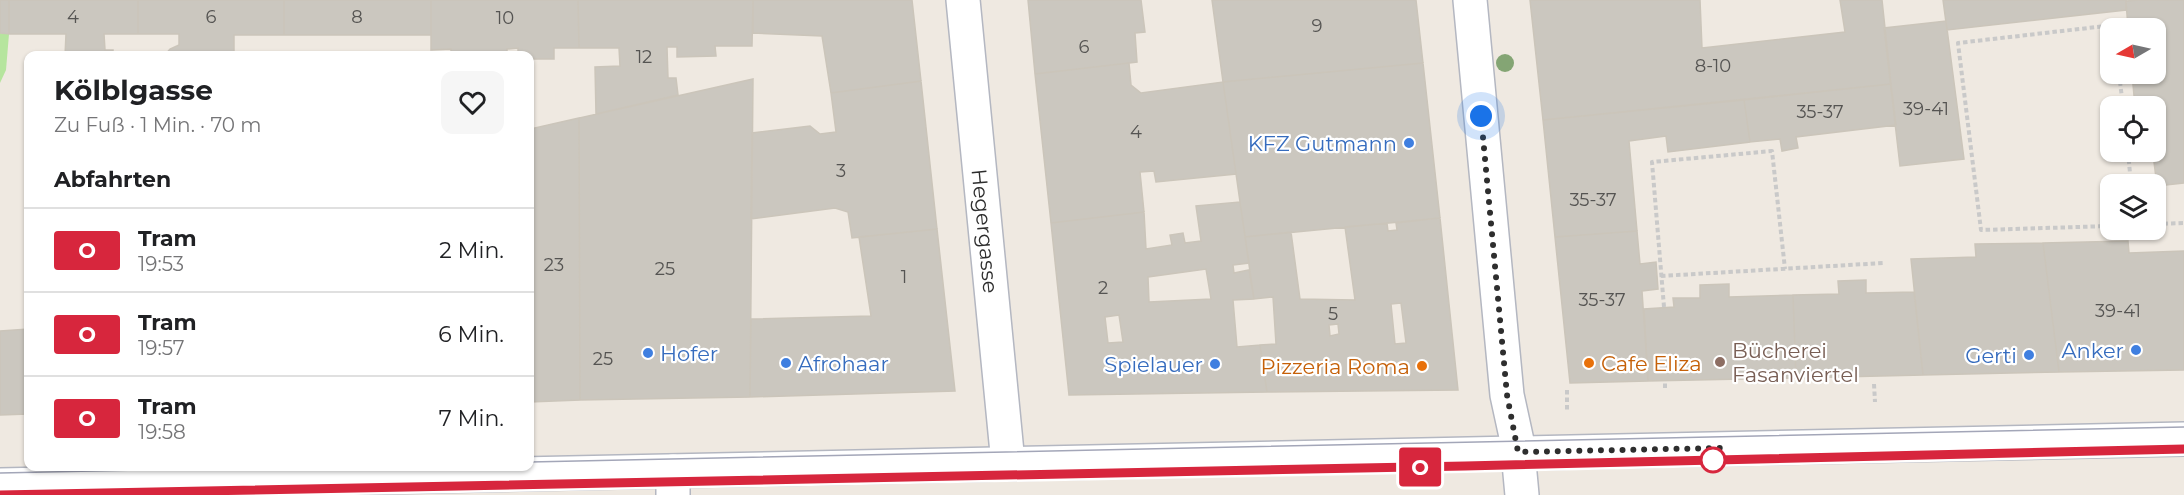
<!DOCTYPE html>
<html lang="de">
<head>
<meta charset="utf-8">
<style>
  body { margin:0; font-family:Montserrat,sans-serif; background:#f6f6f6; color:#202124; height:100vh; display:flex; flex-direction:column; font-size:22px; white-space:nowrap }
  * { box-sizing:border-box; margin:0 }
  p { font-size:20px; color:#757577 }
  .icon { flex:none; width:33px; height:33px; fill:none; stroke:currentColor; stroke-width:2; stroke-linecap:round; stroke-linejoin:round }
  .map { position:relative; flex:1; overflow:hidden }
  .sheet { position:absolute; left:24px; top:51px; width:510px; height:420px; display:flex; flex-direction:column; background:#fff; border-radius:12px; box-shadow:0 2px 4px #0004 }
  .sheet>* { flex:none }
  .badge { padding:0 12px; border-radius:4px; font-size:21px; line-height:39px }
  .needle { width:39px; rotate:261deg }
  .buttons { position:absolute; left:2100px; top:18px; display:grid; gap:12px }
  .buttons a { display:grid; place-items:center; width:66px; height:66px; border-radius:12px; background:#fff; box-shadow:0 2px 4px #0004; font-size:30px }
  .you { position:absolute; width:30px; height:30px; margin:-15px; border:4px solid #fff; border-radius:50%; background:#1a73e8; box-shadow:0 0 0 9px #1a73e833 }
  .map>.badge { position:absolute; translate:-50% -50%; box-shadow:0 0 0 3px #fff }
  h2 { padding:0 30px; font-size:22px; line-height:54px }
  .round { display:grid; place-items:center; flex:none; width:63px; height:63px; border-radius:12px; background:#f6f6f6 }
  .headline { display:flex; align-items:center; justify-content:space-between; height:102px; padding:0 30px }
  h1 { font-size:28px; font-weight:700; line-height:45px }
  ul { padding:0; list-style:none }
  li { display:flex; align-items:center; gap:18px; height:84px; padding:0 30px; border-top:2px solid #e0e0e0 }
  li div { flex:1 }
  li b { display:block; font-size:22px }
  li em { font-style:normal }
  li .badge { min-width:66px; font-weight:700; text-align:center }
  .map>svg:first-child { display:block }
</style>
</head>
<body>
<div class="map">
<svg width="2184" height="495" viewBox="0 0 2184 495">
  <rect width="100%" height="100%" fill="#efe9e1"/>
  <!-- green -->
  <path fill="#b6e59e" d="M0 33 9 34 6 70 0 83Z"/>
  <!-- building -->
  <path fill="#cbc7bf" stroke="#cbc5ba" stroke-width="1.5" fill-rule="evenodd" d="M0 0H9V34L0 33Z
    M9 0H138V34H104L105 50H113V56H65L66 34H9Z
    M138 0H284V35H234V56H164L170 49 179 45V34H138Z
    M284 0H431V35H284Z
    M431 0H578L579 48H554V59H530V56H518V48L507 49V56H451V49L431 50Z
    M578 0H753L752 46H715L716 56 677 57V47H667L668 78H676L678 95 596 114 595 67 620 66 619 48H579Z
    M753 0H912L921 81 831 93 822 36 753 33Z
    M1028 0H1141L1145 32 1135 33 1137 62 1035 74Z
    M1212 0H1416L1423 63 1223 82Z
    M1530 0H1700L1702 48 1845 32 1840 0H1882L1891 84 1543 120Z
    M1943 0H2126V10L1947 30Z
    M2140 0H2184V183L2157 186 2153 154 2139 156V152H2156V106H2135L2132 74H2156V28H2128L2126 1Z
    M1946 21 1964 159 1900 166 1884 28Z
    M1129 63 1131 85 1141 93 1223 82 1236 174 1156 182 1154 171 1140 172 1144 212 1051 223 1035 74Z
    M1423 63 1440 218 1245 237 1223 82Z
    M26 71H28V162H26Z
    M753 79 750 397 580 400 579 118Z
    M921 81 937 229 852 238 848 212 835 208 751 219 752 133 810 126 820 134 836 132 831 93Z
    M1891 84 1896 125 1796 137 1798 148 1782 151 1780 139 1750 142 1744 100Z
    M1744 100 1750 142 1668 152 1666 136 1629 141 1637 231 1555 237 1543 120Z
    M579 118 580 400 530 402V129Z
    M1240 202 1249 263 1233 265 1234 273 1249 270 1254 299 1233 300 1237 347 1260 345 1267 392 1069 395 1051 223 1144 212 1146 249 1172 245 1170 235 1183 233 1185 243 1201 241 1196 206ZM1206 269 1211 299 1149 302 1148 277ZM1119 315 1123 342 1108 343 1105 317Z
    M1440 218 1458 390 1267 392 1260 345 1276 344 1273 297 1254 299 1245 237 1291 232 1300 299 1355 300 1345 227 1387 223 1388 231 1397 230 1396 223ZM1401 303 1406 343 1395 344 1391 304ZM1338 324 1339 334 1330 336 1329 325Z
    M937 229 955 391 750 397 751 319 871 316 859 237Z
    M1637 231 1640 264 1656 262 1658 289 1642 291 1648 381 1570 383 1555 237Z
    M2128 241 2129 253 2184 251V370L2059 372 2043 243Z
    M2043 243 2059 372 1923 375 1911 259 1976 257 1975 244Z
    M1866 280V293L1914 292 1923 375 1796 378 1793 295 1839 294 1838 281Z
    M1729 284V297L1793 295 1796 378 1648 381 1644 309 1674 307 1673 298H1700V285Z
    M28 329V414L0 415V331Z"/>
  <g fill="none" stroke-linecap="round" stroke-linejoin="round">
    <defs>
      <g id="minor">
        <path id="s1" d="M963 0 1008 463"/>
        <path d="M1470 0 1507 395 1517 441 1522 495"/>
        <path d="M673 471V495"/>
      </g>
      <path id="secondary" d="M0 485 2184 439"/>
    </defs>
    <!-- minor casing -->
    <use href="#minor" stroke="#b4b7c1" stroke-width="36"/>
    <!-- secondary casing -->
    <use href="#secondary" stroke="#b4b7c1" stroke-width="36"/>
    <!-- path -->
    <path stroke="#c9c9c9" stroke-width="4" stroke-dasharray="4.5 3" stroke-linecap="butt" d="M2119 74 2123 106
      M2128 152 2131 184
      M2156 224 2184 223V225
      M2110 226 1981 230 1958 43 2114 25V28
      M1661 276 1883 263
      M1664 307 1652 162 1772 151 1785 269
      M1874 384 1875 402
      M1665 388V381
      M1567 390V410"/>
    <!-- minor -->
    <use href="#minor" stroke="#fff" stroke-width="33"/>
    <!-- secondary -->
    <use href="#secondary" stroke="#fff" stroke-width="33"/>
    <!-- tram -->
    <path stroke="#a3a6b8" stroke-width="1.5" d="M530 462 2184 427
      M0 473 323 466
      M0 495 814 477 1465 466 2184 449"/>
  </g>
  <!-- trees -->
  <circle fill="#84a574" cx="1505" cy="63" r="9"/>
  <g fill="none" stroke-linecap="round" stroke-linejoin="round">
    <defs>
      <path id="line" d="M0 495 1465 466 2184 449"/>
    </defs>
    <!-- line casing -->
    <use href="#line" stroke="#fff" stroke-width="14"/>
    <!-- line -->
    <use href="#line" stroke="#d7263d" stroke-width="9"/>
    <!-- walk -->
    <path stroke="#2e2e2e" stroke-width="6" stroke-dasharray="0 10.8" d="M1481 116 1507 395 1518 452 1720 448 1713 460"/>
  </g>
  <!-- markers -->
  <g fill="#3f7fe0" stroke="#fff" stroke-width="2">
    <circle cx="1409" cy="143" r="6"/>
    <circle cx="2136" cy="350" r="6"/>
    <circle cx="648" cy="353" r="6"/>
    <circle cx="2029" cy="355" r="6"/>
    <circle cx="786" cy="363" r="6"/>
    <circle cx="1215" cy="364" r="6"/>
  </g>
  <circle fill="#8d6e63" stroke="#fff" stroke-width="2" cx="1720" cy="362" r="6"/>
  <g fill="#e8710a" stroke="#fff" stroke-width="2">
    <circle cx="1589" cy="363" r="6"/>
    <circle cx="1422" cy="366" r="6"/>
  </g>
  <circle fill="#fff" stroke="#d7263d" stroke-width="3" cx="1713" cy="460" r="12"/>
  <g text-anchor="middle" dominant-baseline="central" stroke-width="4.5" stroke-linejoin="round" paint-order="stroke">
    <!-- number labels -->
    <g font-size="18" fill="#555452">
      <text x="73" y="17">4</text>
      <text x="211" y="17">6</text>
      <text x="357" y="17">8</text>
      <text x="505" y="18">10</text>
      <text x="1317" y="26">9</text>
      <text x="1084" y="47">6</text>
      <text x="644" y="57">12</text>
      <text x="1713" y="66">8-10</text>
      <text x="1926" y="109">39-41</text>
      <text x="1820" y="112">35-37</text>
      <text x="1136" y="132">4</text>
      <text x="841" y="171">3</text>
      <text x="1593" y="200">35-37</text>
      <text x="554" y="265">23</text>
      <text x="665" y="269">25</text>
      <text x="904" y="277">1</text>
      <text x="1103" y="288">2</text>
      <text x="1602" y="300">35-37</text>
      <text x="2118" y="311">39-41</text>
      <text x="1333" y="314">5</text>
      <text x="603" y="359">25</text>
    </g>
    <!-- shop labels -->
    <g font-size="21" fill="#366cbe" stroke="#fff" text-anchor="end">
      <text x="1397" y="143">KFZ Gutmann</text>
      <text x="2124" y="350">Anker</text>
      <text x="660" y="353" text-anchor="start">Hofer</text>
      <text x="2017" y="355">Gerti</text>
      <text x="798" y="363" text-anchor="start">Afrohaar</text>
      <text x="1203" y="364">Spielauer</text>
    </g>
    <!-- street labels -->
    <g font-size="21" fill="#2e2e2e" stroke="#fff">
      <text stroke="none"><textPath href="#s1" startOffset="232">Hegergasse</textPath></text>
    </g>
    <!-- education labels -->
    <g font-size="21" fill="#785e54" stroke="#fff" text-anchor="start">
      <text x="1732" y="350">Bücherei<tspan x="1732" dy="24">Fasanviertel</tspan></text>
    </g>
    <!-- food labels -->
    <g font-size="21" fill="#c56008" stroke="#fff" text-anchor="start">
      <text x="1601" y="363">Cafe Eliza</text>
      <text x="1410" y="366" text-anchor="end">Pizzeria Roma</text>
    </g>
  </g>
</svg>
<div class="buttons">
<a><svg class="needle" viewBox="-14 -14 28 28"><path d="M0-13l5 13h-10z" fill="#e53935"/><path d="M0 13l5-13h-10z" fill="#757577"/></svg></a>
<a><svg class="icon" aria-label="locate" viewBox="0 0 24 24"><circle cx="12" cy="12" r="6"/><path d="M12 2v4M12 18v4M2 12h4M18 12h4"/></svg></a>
<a><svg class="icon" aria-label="layers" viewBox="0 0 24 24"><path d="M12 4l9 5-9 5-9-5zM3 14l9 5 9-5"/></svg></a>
</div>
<div class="you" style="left:1481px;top:116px"></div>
<b class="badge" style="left:1420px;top:467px;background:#d7263d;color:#fff">O</b>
<section class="sheet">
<div class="headline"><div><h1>Kölblgasse</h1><p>Zu Fuß · 1 Min. · 70 m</p></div><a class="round"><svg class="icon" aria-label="heart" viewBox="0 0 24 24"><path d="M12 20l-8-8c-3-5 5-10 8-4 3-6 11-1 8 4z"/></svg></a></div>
<h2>Abfahrten</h2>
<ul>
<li><span class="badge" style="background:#d7263d;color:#fff">O</span><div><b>Tram</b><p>19:53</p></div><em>2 Min.</em></li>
<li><span class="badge" style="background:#d7263d;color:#fff">O</span><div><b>Tram</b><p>19:57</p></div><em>6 Min.</em></li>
<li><span class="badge" style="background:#d7263d;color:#fff">O</span><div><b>Tram</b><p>19:58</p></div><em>7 Min.</em></li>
</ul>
</section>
</div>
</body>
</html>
